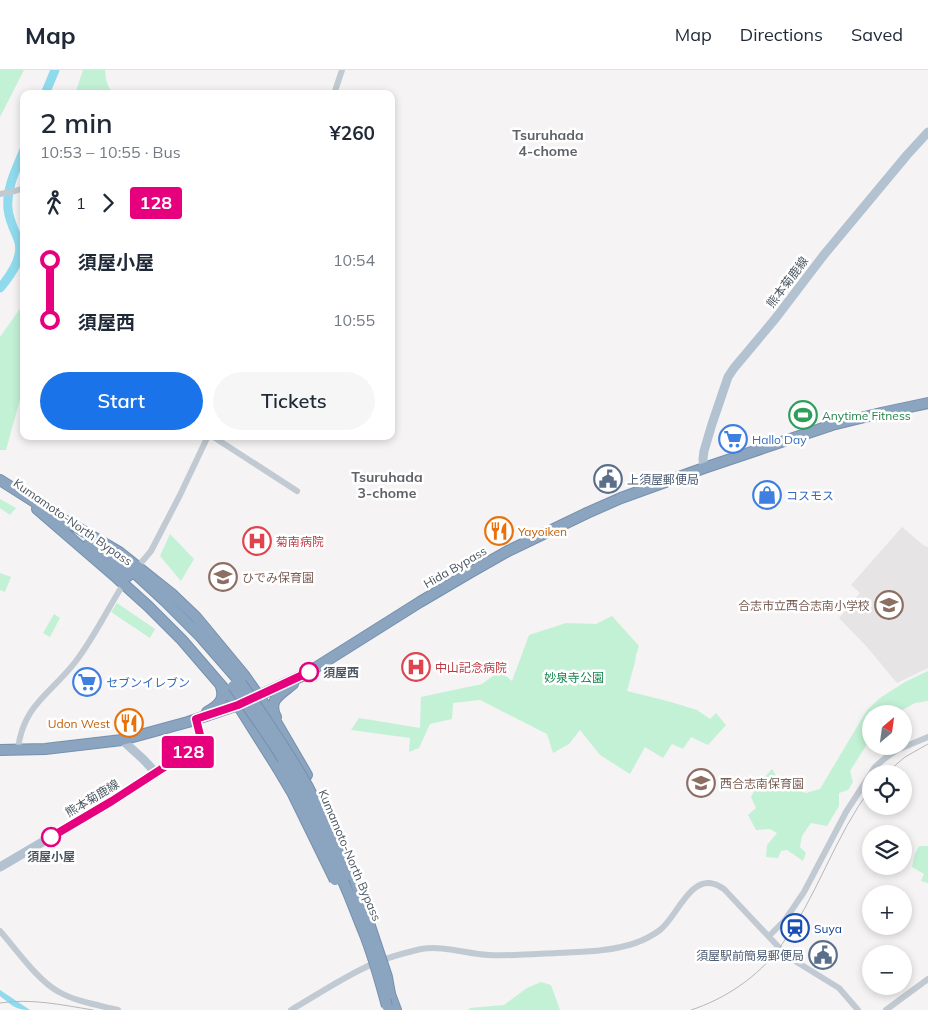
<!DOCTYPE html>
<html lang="en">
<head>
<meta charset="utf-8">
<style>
  body { margin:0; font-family:Mulish,"Noto Sans JP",sans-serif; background:#f6f6f7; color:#1f2937; height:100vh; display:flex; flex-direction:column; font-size:19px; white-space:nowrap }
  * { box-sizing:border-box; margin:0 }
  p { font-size:16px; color:#747a83 }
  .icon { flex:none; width:28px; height:28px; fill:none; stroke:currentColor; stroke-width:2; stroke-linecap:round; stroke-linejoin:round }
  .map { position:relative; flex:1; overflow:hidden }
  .panel { position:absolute; left:20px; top:20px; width:375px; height:350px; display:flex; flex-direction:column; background:#fff; border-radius:10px; box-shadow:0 2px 8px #0003 }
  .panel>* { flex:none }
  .badge { padding:0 10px; border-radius:4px; font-size:18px; line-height:32px }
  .needle { width:32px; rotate:29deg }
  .tools { position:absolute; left:862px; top:635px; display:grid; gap:10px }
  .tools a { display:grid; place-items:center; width:50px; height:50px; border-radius:50%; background:#fff; box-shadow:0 2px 8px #0003; font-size:25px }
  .map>.badge { position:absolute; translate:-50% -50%; box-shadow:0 0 0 2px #fff }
  .legs { display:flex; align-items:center; gap:8px; height:55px; padding:0 20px; font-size:16px }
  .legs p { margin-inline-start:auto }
  .headline { display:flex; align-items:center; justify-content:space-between; height:85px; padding:0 20px }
  h1 { font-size:28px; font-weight:600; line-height:38px }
  .cta { display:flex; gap:10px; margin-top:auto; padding:10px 20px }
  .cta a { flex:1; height:58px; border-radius:30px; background:#1a73e8; color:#fff; font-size:20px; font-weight:600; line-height:58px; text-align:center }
  .cta a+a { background:#f6f6f7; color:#1f2937 }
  ul { padding:0 20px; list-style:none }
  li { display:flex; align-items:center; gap:18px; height:60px; font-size:19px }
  li i { display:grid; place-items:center; width:8px; height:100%; margin:0 6px; background:currentColor }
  li i::after { content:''; width:12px; height:12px; margin:-6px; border:4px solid; border-radius:50%; background:#fff }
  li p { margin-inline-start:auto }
  li:first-child i { background:linear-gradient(#0000 50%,currentColor 0) }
  li:last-child i { background:linear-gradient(currentColor 50%,#0000 0) }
  header { display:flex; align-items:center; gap:30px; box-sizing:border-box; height:70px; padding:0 25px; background:#fff; border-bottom:1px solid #e0e1e3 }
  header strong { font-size:24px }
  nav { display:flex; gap:28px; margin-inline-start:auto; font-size:18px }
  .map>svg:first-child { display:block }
</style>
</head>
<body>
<header>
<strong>Map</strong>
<nav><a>Map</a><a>Directions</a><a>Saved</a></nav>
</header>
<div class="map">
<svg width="928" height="940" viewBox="0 0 928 940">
  <rect width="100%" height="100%" fill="#f5f3f3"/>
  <!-- education -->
  <path fill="#e6e4e5" d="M902 457 923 475 928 477V598L897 613 867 577 839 548 860 523 851 515Z"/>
  <!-- green -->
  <path fill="#c3f1d5" d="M0 0H24L0 47Z
    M83 0H105C106 10 107 17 114 24H75Z
    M24 233V315L6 380H0V267Z
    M0 429 16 438 10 445 0 438Z
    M170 464 194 489 181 511 160 486Z
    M0 503 11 507 5 522 0 520Z
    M117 533 155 559 150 568 111 542Z
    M54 544 60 548 50 567 43 563Z
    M612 546 639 576 636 585 635 592 627 621 671 632 697 640 710 649 716 643 726 655 708 675 691 667 683 679 672 674 663 688 645 677 630 704 600 685 580 660 569 674 553 683 547 664 480 630 453 633 452 649 430 654 419 678 409 682 410 668 351 660 359 648 420 658 421 627 482 614 500 601 512 611 529 565 566 553 596 554Z
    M928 601V631L915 633 895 644H871V668L850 701 853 712 848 720 839 723V736L827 756 811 753 802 766 800 777 806 783 803 791 787 780 781 781 778 788 766 787 767 775 777 763 770 759 756 760 748 745 756 738 751 727 757 716 772 699 779 710 789 717 806 723 820 719 867 640 880 628 905 612Z
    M919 776H928V813L921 811 924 804 912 797 915 784Z
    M541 912 551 915 560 940H468L470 938 504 935 527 918Z"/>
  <!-- water -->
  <path fill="#90daee" d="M0 920 30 940C15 940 12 935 0 926Z"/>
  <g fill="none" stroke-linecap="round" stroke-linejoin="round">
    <!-- river -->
    <path stroke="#90daee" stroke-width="9" d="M45 24 55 0
      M0 218C11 205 25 186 18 169 14 159 9 150 8 139 6 118 16 99 24 80"/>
    <defs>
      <path id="highway" d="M0 410 71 455
        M37 439 117 508 148 536 182 570 238 635 277 697
        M66 451 119 482 173 525 196 547 244 605 272 645 307 705
        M88 475 128 506
        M125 494 165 531 200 566 241 613
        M207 642C220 635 226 628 220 614
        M276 647C267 630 281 624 293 614
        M0 680 45 679 122 670 188 652 238 635 304 605 420 532 471 502 508 481 587 443 621 428 704 398 832 355 881 343 928 333
        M390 924 396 940"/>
    </defs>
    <!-- highway casing -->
    <use href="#highway" stroke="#7690ad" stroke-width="12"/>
    <!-- minor -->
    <path stroke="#c1cad2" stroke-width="6" d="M334 24 342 0
      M0 124 15 121 24 118
      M212 366 297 421
      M140 494 151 481 180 425 208 366
      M18 679C23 634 52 623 76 591 93 569 106 542 121 518
      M156 703 200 674 201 669 196 649
      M0 861C16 879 38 911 59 922 77 932 98 935 118 940
      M769 866 785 850 804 822 846 742 875 697 884 689 897 680 928 667
      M291 940C315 926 339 910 364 898 379 890 404 883 421 879 444 875 466 884 489 885 512 886 535 884 557 883 572 882 588 882 603 880 622 878 644 872 660 860 676 848 690 806 714 814 718 815 721 817 724 819L787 886 839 918 858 940
      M886 940 928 909"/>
    <!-- major -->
    <path stroke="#b3c2d1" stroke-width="9" d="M704 398 703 389 704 381 712 354 728 307 734 298 775 249 823 186 907 85 928 62
      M0 797 112 731 156 703 143 689 122 670"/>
    <!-- highway -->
    <use href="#highway" stroke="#8ba5c1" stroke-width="10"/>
    <!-- rail -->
    <path stroke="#b5b8bd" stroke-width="1" d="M885 704 905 687 928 674
      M0 933C31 928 62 935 93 940
      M691 940C725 929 758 907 780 877 817 828 834 767 871 718"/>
    <defs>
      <path id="highway-bridge" d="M241 613C264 647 288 681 308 717 323 746 336 776 348 805
        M233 616C257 650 282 684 301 721 324 766 345 813 363 860 373 884 380 910 387 936
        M277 697 293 724 335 810
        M350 796 387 907 390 924"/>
    </defs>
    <!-- highway-bridge casing -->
    <use href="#highway-bridge" stroke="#7690ad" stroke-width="12" stroke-linecap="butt"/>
    <!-- highway-bridge -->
    <use href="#highway-bridge" stroke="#8ba5c1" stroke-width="10"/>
  </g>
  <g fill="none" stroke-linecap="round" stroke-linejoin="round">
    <defs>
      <path id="line-1" d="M51 767 112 731 200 674 201 669 196 649 238 635 309 602"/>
    </defs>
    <!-- line-1 casing -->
    <use href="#line-1" stroke="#fff" stroke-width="11"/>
    <!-- line-1 -->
    <use href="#line-1" stroke="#e6007e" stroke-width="8"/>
  </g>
  <!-- icons -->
  <defs>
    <symbol id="stadium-ring" viewBox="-11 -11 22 22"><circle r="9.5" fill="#fff" stroke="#2e9e5b" stroke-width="1.5"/><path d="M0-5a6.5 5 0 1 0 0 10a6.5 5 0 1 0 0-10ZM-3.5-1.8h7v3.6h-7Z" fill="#2e9e5b"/></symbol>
    <symbol id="supermarket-ring" viewBox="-11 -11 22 22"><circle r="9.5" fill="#fff" stroke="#3f7fe0" stroke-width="1.5"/><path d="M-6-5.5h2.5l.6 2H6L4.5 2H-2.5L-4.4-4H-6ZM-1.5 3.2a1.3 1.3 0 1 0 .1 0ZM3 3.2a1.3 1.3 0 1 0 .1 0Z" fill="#3f7fe0"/></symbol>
    <symbol id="civic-ring" viewBox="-11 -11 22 22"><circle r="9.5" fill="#fff" stroke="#5c6f8a" stroke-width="1.5"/><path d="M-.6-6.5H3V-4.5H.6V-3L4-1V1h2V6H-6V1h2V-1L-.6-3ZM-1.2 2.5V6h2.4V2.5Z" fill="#5c6f8a"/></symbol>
    <symbol id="shop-ring" viewBox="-11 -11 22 22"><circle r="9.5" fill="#fff" stroke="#3f7fe0" stroke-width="1.5"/><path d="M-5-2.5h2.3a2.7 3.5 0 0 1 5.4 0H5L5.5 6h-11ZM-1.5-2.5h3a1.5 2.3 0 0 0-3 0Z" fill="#3f7fe0"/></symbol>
    <symbol id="restaurant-ring" viewBox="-11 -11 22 22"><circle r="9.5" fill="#fff" stroke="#e8710a" stroke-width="1.5"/><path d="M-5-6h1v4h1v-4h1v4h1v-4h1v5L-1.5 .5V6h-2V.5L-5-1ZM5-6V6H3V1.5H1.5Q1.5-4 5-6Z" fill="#e8710a"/></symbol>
    <symbol id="hospital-ring" viewBox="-11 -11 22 22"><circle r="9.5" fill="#fff" stroke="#e0444e" stroke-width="1.5"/><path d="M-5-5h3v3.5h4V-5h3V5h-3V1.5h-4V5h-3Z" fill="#e0444e"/></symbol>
    <symbol id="school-ring" viewBox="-11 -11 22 22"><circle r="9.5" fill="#fff" stroke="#8d6e63" stroke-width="1.5"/><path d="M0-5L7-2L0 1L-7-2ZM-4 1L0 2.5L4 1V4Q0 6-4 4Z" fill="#8d6e63"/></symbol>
    <symbol id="station-ring" viewBox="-11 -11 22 22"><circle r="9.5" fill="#fff" stroke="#1a4fb4" stroke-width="1.5"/><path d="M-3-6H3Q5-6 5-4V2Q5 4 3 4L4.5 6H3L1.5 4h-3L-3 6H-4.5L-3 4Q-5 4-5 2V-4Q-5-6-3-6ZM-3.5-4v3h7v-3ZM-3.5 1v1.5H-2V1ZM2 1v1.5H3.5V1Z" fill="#1a4fb4"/></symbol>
  </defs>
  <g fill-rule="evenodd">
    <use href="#stadium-ring" x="787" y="329" width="32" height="32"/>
    <use href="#supermarket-ring" x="717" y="353" width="32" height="32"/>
    <use href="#civic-ring" x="592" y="393" width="32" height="32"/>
    <use href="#shop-ring" x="751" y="409" width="32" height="32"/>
    <use href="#restaurant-ring" x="483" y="445" width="32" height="32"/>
    <use href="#hospital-ring" x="241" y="455" width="32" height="32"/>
    <use href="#school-ring" x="207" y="491" width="32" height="32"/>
    <use href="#school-ring" x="873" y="519" width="32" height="32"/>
    <use href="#hospital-ring" x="400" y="581" width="32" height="32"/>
    <use href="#supermarket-ring" x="71" y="596" width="32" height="32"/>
    <use href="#restaurant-ring" x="113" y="637" width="32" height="32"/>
    <use href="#school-ring" x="685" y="697" width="32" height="32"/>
    <use href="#station-ring" x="779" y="842" width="32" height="32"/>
    <use href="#civic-ring" x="807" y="869" width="32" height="32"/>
  </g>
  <!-- markers -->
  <g fill="#fff" stroke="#e6007e" stroke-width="2.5">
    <circle cx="309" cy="602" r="9"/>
    <circle cx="51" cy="767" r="9"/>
  </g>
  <g text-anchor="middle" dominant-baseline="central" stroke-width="5" stroke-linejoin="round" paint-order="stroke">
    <!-- street labels -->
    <g font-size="12" fill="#4a5661" stroke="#fff">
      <text transform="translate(787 212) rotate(-53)">熊本菊鹿線</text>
      <text transform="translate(73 452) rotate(35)">Kumamoto-North Bypass</text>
      <text transform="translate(455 497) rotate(-30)">Hida Bypass</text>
      <text transform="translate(92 728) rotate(-31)">熊本菊鹿線</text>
      <text transform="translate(350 785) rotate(67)">Kumamoto-North Bypass</text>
    </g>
    <!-- leisure labels -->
    <g font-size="12" fill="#27864d" stroke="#fff" text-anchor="start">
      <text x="822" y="345">Anytime Fitness</text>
    </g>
    <!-- shop labels -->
    <g font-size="12" fill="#366cbe" stroke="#fff" text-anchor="start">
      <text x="752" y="369">Hallo Day</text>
      <text x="786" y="425">コスモス</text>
      <text x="106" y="612">セブンイレブン</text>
    </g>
    <!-- service labels -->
    <g font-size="12" fill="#4e5e75" stroke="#fff" text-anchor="start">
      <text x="627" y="409">上須屋郵便局</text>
      <text x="804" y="885" text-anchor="end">須屋駅前簡易郵便局</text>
    </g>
    <!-- food labels -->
    <g font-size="12" fill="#c56008" stroke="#fff" text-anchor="start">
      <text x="518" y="461">Yayoiken</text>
      <text x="110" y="653" text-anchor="end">Udon West</text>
    </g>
    <!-- health labels -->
    <g font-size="12" fill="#be3a42" stroke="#fff" text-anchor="start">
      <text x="276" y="471">菊南病院</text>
      <text x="435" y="597">中山記念病院</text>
    </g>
    <!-- education labels -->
    <g font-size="12" fill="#785e54" stroke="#fff" text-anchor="start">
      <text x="242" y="507">ひでみ保育園</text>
      <text x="870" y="535" text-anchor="end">合志市立西合志南小学校</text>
      <text x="720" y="713">西合志南保育園</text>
    </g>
    <!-- stop labels -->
    <g font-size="12" font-weight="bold" fill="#4a5661" stroke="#fff" text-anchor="start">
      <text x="323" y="602">須屋西</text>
      <text x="51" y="786" text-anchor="middle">須屋小屋</text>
    </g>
    <!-- park labels -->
    <g font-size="12" fill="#17864f" stroke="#fff">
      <text x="574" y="607">妙泉寺公園</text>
    </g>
    <!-- transit labels -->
    <g font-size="12" fill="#164399" stroke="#fff" text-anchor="start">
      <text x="814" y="858">Suya</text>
    </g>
    <!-- neighbourhood labels -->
    <g font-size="14" font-weight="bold" fill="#5f6368" stroke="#fff">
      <text x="548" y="65">Tsuruhada<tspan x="548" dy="16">4-chome</tspan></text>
      <text x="387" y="407">Tsuruhada<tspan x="387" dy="16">3-chome</tspan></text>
    </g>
  </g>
</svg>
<div class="tools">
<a><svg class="needle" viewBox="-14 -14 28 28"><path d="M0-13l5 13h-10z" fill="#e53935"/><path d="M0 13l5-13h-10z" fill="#747a83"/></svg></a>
<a><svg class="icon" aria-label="locate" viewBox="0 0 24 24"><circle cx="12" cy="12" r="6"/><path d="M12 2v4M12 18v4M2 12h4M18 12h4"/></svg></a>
<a><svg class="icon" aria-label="layers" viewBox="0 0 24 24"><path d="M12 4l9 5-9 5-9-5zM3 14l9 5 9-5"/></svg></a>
<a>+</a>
<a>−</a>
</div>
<b class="badge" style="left:188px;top:682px;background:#e6007e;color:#fff">128</b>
<section class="panel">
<div class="headline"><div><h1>2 min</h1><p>10:53 – 10:55 · Bus</p></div><b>¥260</b></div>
<div class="legs"><svg class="icon" aria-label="walk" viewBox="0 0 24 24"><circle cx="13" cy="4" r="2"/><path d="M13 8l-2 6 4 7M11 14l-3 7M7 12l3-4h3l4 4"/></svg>1<svg class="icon" aria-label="forward" viewBox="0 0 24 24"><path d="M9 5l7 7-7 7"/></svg><b class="badge" style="background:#e6007e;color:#fff">128</b></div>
<ul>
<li><i style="color:#e6007e"></i><b>須屋小屋</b><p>10:54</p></li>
<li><i style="color:#e6007e"></i><b>須屋西</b><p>10:55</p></li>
</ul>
<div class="cta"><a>Start</a><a>Tickets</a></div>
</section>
</div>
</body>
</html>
